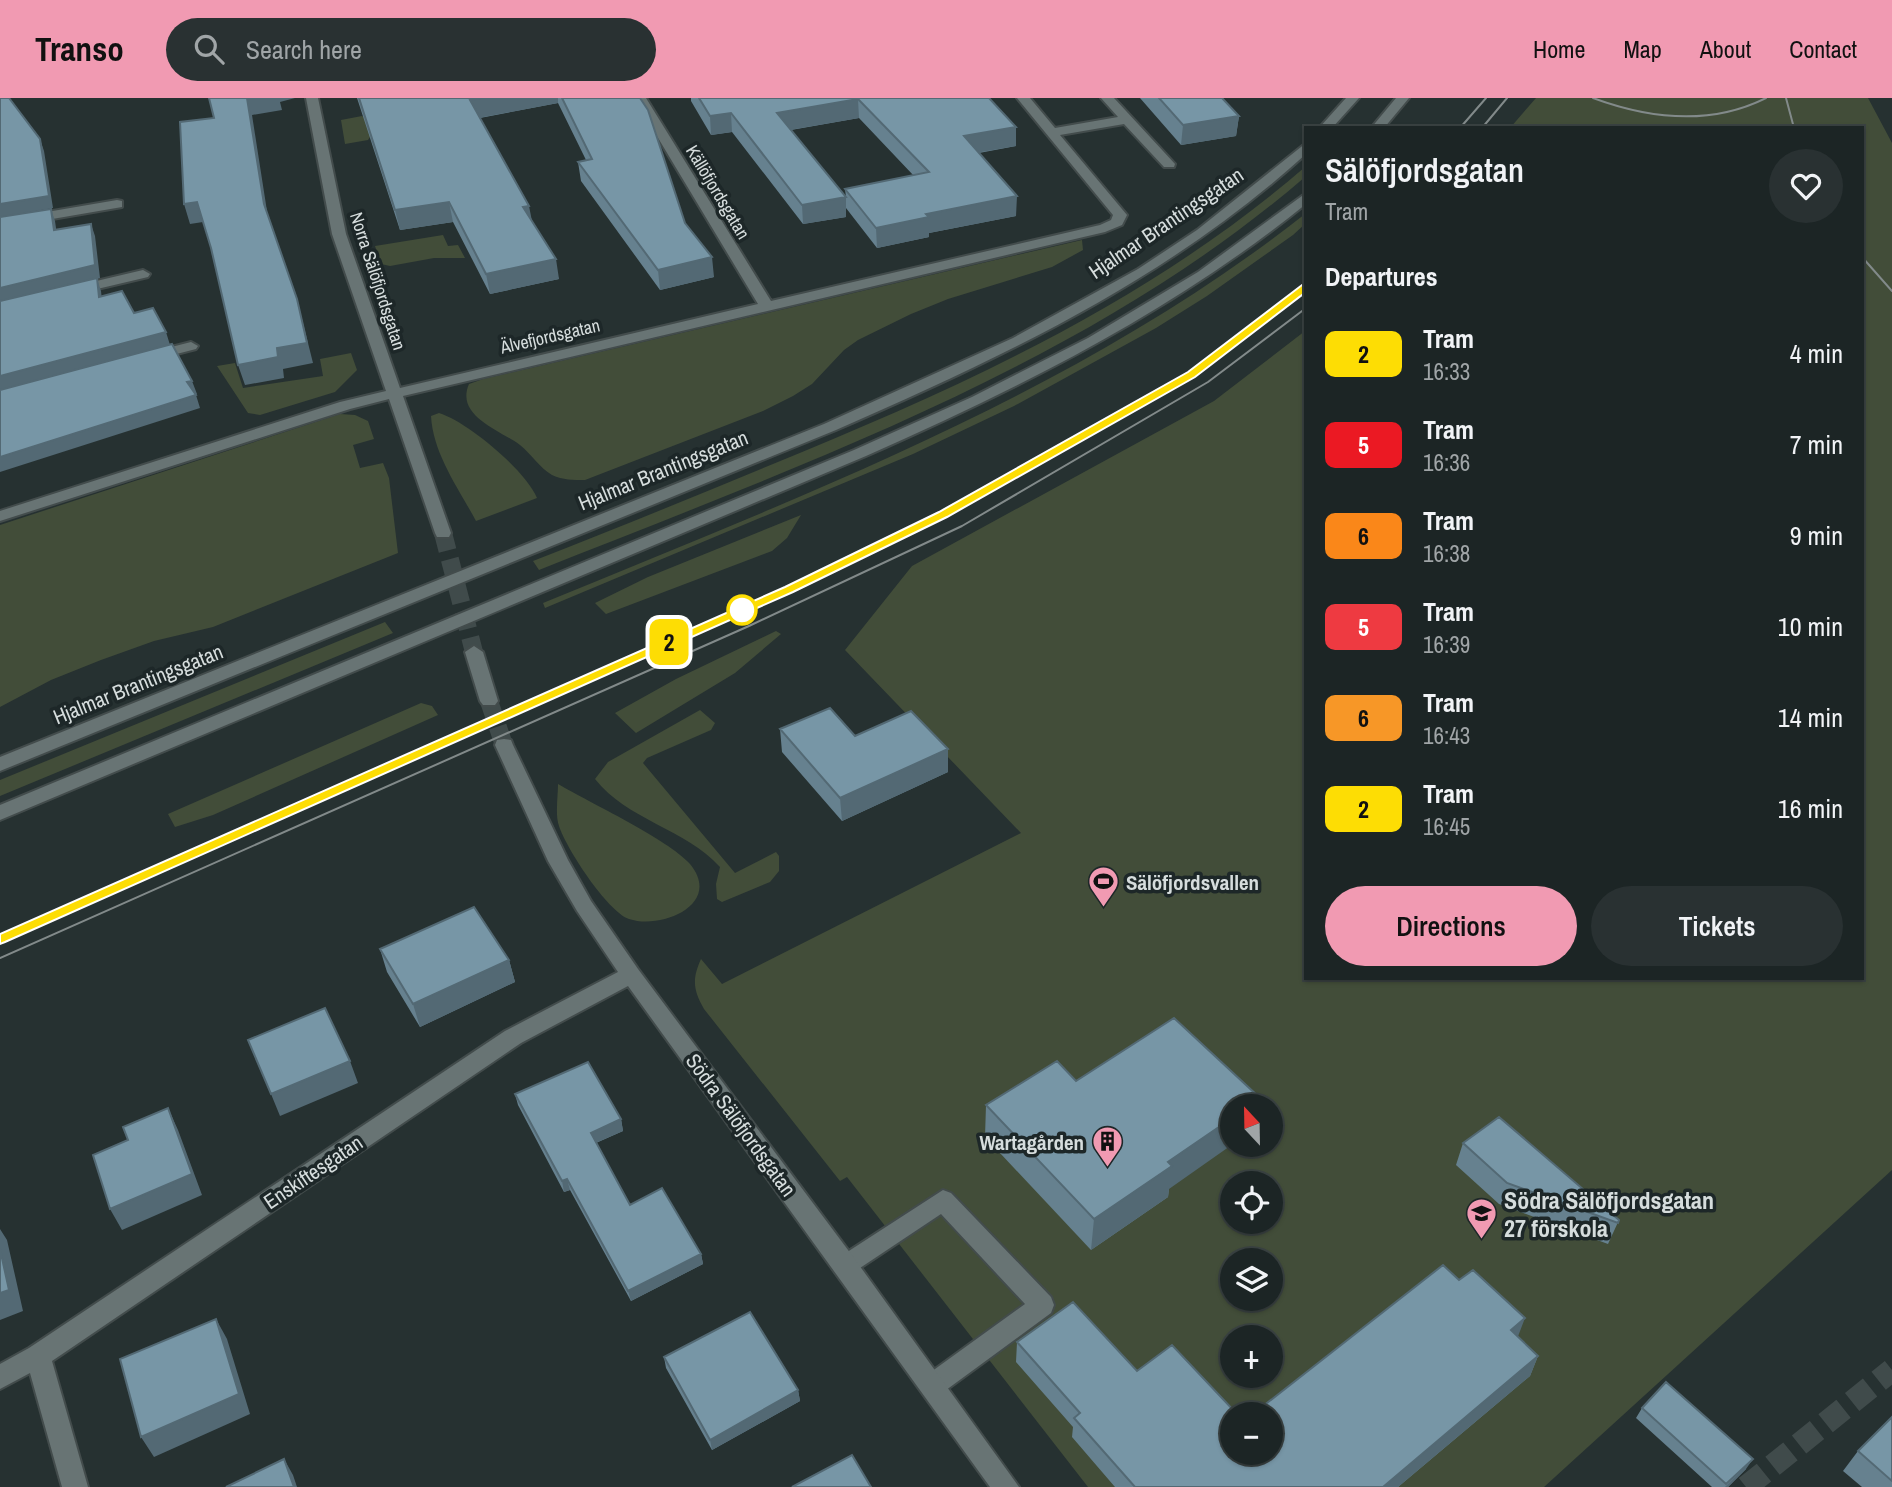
<!DOCTYPE html>
<html lang="en">
<head>
<meta charset="utf-8">
<style>
  body { margin:0; font-family:"Archivo Narrow",sans-serif; background:#293132; color:#f1f3f6; height:100vh; display:flex; flex-direction:column; font-size:26px; white-space:nowrap }
  * { box-sizing:border-box; margin:0 }
  p { font-size:23px; color:#a0a5a7 }
  .icon { flex:none; width:38px; height:38px; fill:none; stroke:currentColor; stroke-width:2; stroke-linecap:round; stroke-linejoin:round }
  .map { position:relative; flex:1; overflow:hidden }
  .details { position:absolute; left:1304px; top:28px; width:560px; height:854px; display:flex; flex-direction:column; background:#1c2525; border-radius:0px; box-shadow:0 2px 5px #0004,0 0 0 2px #3a4242 }
  .details>* { flex:none }
  .badge { padding:0 14px; border-radius:10px; font-size:24px; line-height:46px }
  .needle { width:46px; rotate:338deg }
  .controls { position:absolute; left:1220px; top:996px; display:grid; gap:14px }
  .controls a { display:grid; place-items:center; width:63px; height:63px; border-radius:50%; background:#1c2525; box-shadow:0 2px 5px #0004,0 0 0 2px #3a4242; font-size:35px }
  .map>.badge { position:absolute; translate:-50% -50%; box-shadow:0 0 0 4px #fff }
  h2 { padding:0 21px; font-size:26px; line-height:63px }
  .round { display:grid; place-items:center; flex:none; width:74px; height:74px; border-radius:37px; background:#293132 }
  .headline { display:flex; align-items:center; justify-content:space-between; height:119px; padding:0 21px }
  h1 { font-size:33px; font-weight:600; line-height:52px }
  .action { display:flex; gap:14px; margin-top:auto; padding:14px 21px }
  .action a { flex:1; height:80px; border-radius:42px; background:#f19ab2; color:#111; font-size:28px; font-weight:600; line-height:80px; text-align:center }
  .action a+a { background:#293132; color:#f1f3f6 }
  ul { padding:0; list-style:none }
  li { display:flex; align-items:center; gap:21px; height:91px; padding:0 21px }
  li div { flex:1 }
  li b { display:block; font-size:26px }
  li em { font-style:normal }
  li .badge { min-width:77px; font-weight:700; text-align:center }
  header { display:flex; align-items:center; gap:42px; box-sizing:border-box; height:98px; padding:0 35px; background:#f19ab2; color:#111 }
  header strong { font-size:33px }
  nav { display:flex; gap:38px; margin-inline-start:auto; font-size:24px }
  .search { width:490px; height:63px; background:#293132; display:flex; align-items:center; gap:18px; box-sizing:border-box; padding:0 24px; border-radius:38px; color:#a0a5a7; font-size:26px }
  .map>svg:first-child { display:block }
</style>
</head>
<body>
<header>
<strong>Transo</strong>
<div class="search"><svg class="icon" aria-label="search" viewBox="0 0 24 24"><circle cx="10" cy="10" r="6"/><path d="M15 15l6 6"/></svg>Search here</div>
<nav><a>Home</a><a>Map</a><a>About</a><a>Contact</a></nav>
</header>
<div class="map">
<svg width="1892" height="1389" viewBox="0 0 1892 1389">
  <rect width="100%" height="100%" fill="#263131"/>
  <!-- green -->
  <path fill="#424d39" fill-rule="evenodd" d="M1536 0H1868L1892 45V1072L1544 1389H1088L847 1079 840 1083 704 911C693 892 692 881 701 861L722 886 1021 735 845 552 912 468 1214 303 1305 233 1306 880H1862V30H1510ZM1232 1008H1270V1046H1232ZM1232 1085H1270V1124H1232ZM1232 1162H1270V1200H1232ZM1232 1239H1270V1278H1232ZM1232 1316H1270V1354H1232Z
    M362 18 369 21 374 33 368 42 345 46 341 22Z
    M1305 69V79C1088 266 802 367 539 472L533 463C613 432 693 399 773 366 962 289 1149 204 1305 69Z
    M1305 116V126L1293 137 1207 198 1156 230 1014 308 913 356 545 510 543 505C807 396 1079 294 1305 116Z
    M443 137 448 148 458 147 465 160H434L390 168 381 166 375 148Z
    M1082 142 1083 152 1052 169 948 201 911 216 858 242 844 252 812 286 793 298 763 313 585 382C573 382 563 382 552 377 540 370 531 356 520 347 500 332 455 318 469 286L483 281Z
    M351 255 357 272 335 294 260 317 248 315 217 268 235 265 243 290 323 278 320 261Z
    M439 315C468 324 525 372 537 400L476 423C459 391 433 356 431 318Z
    M340 316 355 317 368 323 374 341 353 347 360 370 383 365 389 380 398 455 213 529 154 543 101 562 51 582 0 609V427Z
    M801 417 787 440 772 453 606 516 595 505 648 479Z
    M385 524 393 535 0 698V682Z
    M776 533 781 536 735 575 636 635 615 615 676 581Z
    M421 605 432 608 438 617 213 717 175 729 168 716Z
    M700 612 715 625 711 632 647 660 643 665 735 775 776 754 779 758V773L770 784 722 804 717 801 716 786 720 769C686 731 627 722 595 681L608 664Z
    M558 686C590 705 668 741 690 766 723 806 662 832 629 821 607 813 566 750 559 728 555 717 558 698 558 686Z"/>
  <g fill="none" stroke-linecap="round" stroke-linejoin="round">
    <!-- minor-tunnel -->
    <path stroke="#404b4b" stroke-width="18" stroke-dasharray="18 9" stroke-linecap="butt" d="M443 435 474 554
      M489 603 504 647"/>
    <!-- trunk-tunnel -->
    <path stroke="#404b4b" stroke-width="23" stroke-dasharray="23 11" stroke-linecap="butt" d="M1746 1389 1892 1272"/>
    <defs>
      <path id="service" d="M943 1092 951 1095 1051 1199 1054 1207 1051 1215 942 1295 933 1299 924 1295 920 1287 924 1279 1025 1206 941 1116 854 1174 846 1178 838 1174 834 1167 838 1160Z"/>
      <path id="minor" d="M306 0H318L346 136 400 290 758 206 634 0H646L771 203 1100 127 1111 122 1113 117 1017 0H1030L1055 30 1118 19 1101 0H1114L1175 66 1174 69H1164L1124 26 1060 37 1127 117 1122 127 1105 134 403 298 451 435 449 439H437L435 435 389 301 350 311 0 423V413L340 304 386 293 332 136Z
        M117 102 122 103V109L0 130V122Z
        M143 172 150 176 148 179 76 196 69 192 71 189Z
        M191 244 198 248 196 251 153 262 146 258 148 255Z
        M474 548 483 554 498 603 495 607H483L480 603 465 554Z
        M504 641 511 642 513 647 568 762 591 803 638 871 854 1160 1019 1389H990L628 888 521 945 52 1263 88 1389H62L30 1275 0 1291V1266L29 1250 505 933 618 874 577 813 548 763 495 647 497 642Z"/>
      <path id="secondary" d="M1346 0H1359L1332 30H1319Z
        M1396 0H1409L1384 30H1371Z
        M1306 45V56C1167 182 1005 258 836 332L0 673V659L824 326 1013 240 1138 171 1197 132Z
        M1306 95V106C1172 214 1022 289 866 358L0 722V707L854 352 972 299 1088 240 1198 174Z"/>
    </defs>
    <!-- service casing -->
    <use href="#service" stroke="#434c4c" stroke-width="4"/>
    <!-- minor casing -->
    <use href="#minor" stroke="#434c4c" stroke-width="4"/>
    <!-- secondary casing -->
    <use href="#secondary" stroke="#434c4c" stroke-width="4"/>
    <!-- service -->
    <use href="#service" fill="#687474" fill-rule="evenodd"/>
    <!-- minor -->
    <use href="#minor" fill="#687474" fill-rule="evenodd"/>
    <!-- secondary -->
    <use href="#secondary" fill="#687474" fill-rule="evenodd"/>
    <!-- tram -->
    <path stroke="#828a8a" stroke-width="2" d="M1593 0C1650 21 1710 28 1766 0
      M1786 0 1794 30
      M1460 30 1486 0
      M1482 30 1507 0
      M1862 159 1892 193
      M0 840 789 491 943 417 1191 277 1306 190
      M0 860 749 528 962 428 1208 284 1306 210"/>
  </g>
  <!-- wall -->
  <path fill="#66818f" fill-rule="evenodd" d="M357 0H640L685 125 714 179 660 192 581 83 578 64 586 62 558 5 480 20 532 124 559 181 490 196 453 124 400 132Z
    M691 0H989L1016 29V48L979 55 1016 118 929 135V139L877 150 846 110V119L803 126 732 34 711 37 691 3ZM859 20 914 78 845 91 846 99 791 32Z
    M1140 0H1222L1239 18 1236 38 1181 47Z
    M780 631 948 651V674L842 723 782 654Z
    M380 851 509 862 515 884 420 929 387 874Z
    M515 996 621 1021 623 1033 596 1045 630 1107 701 1156 703 1166 631 1203 570 1092 564 1094 518 1007Z
    M986 1007 1169 1091 1168 1099 1091 1152 985 1039Z
    M1463 1045 1619 1122 1608 1146 1499 1106 1456 1067Z
    M1518 1239 1538 1258 1530 1278 1398 1389H1115L1072 1339 1073 1329 1016 1264 1017 1244 1137 1273 1232 1354Z
    M664 1259 798 1292 800 1303 712 1352 666 1270Z
    M1642 1310 1746 1371 1728 1389H1712L1636 1320Z
    M1892 1319V1389H1862L1843 1373 1858 1353Z"/>
  <!-- shaded-wall -->
  <path fill="#536974" d="M247 0H295L280 4 282 12 252 17 269 126 264 106Z
    M481 0H558V5L473 21 470 2Z
    M858 1 859 20 778 34 777 15Z
    M731 15 732 34 711 37 710 18Z
    M1239 18 1236 38 1181 47 1183 27Z
    M1016 29V48L964 57V38Z
    M40 41 44 53 53 110 0 119V106Z
    M1017 98 1016 118 929 135V139L877 150 876 130 926 116Z
    M846 99V119L803 126 802 107Z
    M197 104 203 124 190 126 184 106Z
    M449 104 453 124 400 132 395 112Z
    M529 108 533 128 523 109Z
    M51 111 55 123 58 144 54 132Z
    M91 126 95 138 100 180 97 181 101 193 103 212 0 204V190Z
    M712 159 714 179 660 192 658 172Z
    M556 161 559 181 490 196 486 176Z
    M297 201 313 265 283 271 284 280 245 287 238 267 277 250Z
    M166 234 170 247 0 292V278Z
    M192 283 197 296 192 297 187 284Z
    M196 297 200 310 0 374V359Z
    M948 651V674L842 723 840 700Z
    M509 862 515 884 420 929 413 906Z
    M350 963 358 985 280 1018 271 996Z
    M1260 1000 1258 1008H1249Z
    M168 1010 178 1032 202 1097 122 1132 110 1111Z
    M1232 1020V1046H1233L1169 1091 1168 1099 1091 1152 1094 1121 1168 1064Z
    M621 1021 623 1033 593 1046 591 1035Z
    M567 1081 570 1092 564 1094 562 1083Z
    M0 1131 7 1142 23 1213 0 1222Z
    M701 1156 703 1166 631 1203 628 1193Z
    M1525 1220 1517 1241 1511 1232Z
    M216 1221 227 1241 250 1316 154 1359 141 1339Z
    M1538 1258 1530 1278 1398 1389H1383Z
    M798 1292 800 1303 712 1352 710 1342Z
    M284 1361 293 1377 297 1389H294Z
    M1753 1361 1746 1371 1728 1389H1725Z"/>
  <!-- building -->
  <path fill="#7796a6" stroke="#536974" stroke-width="2" d="M0 0H9L40 41 49 98 0 106Z
    M209 0H247L264 106 297 201 307 245 277 250 278 259 238 267 211 150 197 104 184 106 180 24 214 20Z
    M359 0H481L470 2 529 108 523 109 556 161 486 176 449 104 395 112Z
    M562 0H640L648 12 685 125 712 159 658 172 578 64 592 61Z
    M699 0H989L1016 29 964 38 1017 98 926 116 929 119 876 130 845 91 929 74 858 1 777 15 846 99 802 107 731 15 710 18Z
    M1159 0H1222L1239 18 1183 27Z
    M51 111 54 132 91 126 95 167 0 190V119Z
    M97 180 99 199 122 193 134 215 153 210 166 234 0 278V203Z
    M172 246 192 283 187 284 196 297 0 359V292Z
    M830 610 855 638 911 613 948 651 840 700 780 631Z
    M474 809 509 862 413 906 380 851Z
    M325 910 350 963 271 996 248 942Z
    M1174 920 1260 1000 1249 1008H1232V1020L1168 1064 1172 1068 1094 1121 986 1007 1057 963 1076 983Z
    M588 964 621 1021 591 1035 630 1107 662 1090 701 1156 628 1193 567 1081 562 1083 515 996Z
    M168 1010 192 1076 110 1111 93 1057 128 1042 123 1029Z
    M1499 1019 1619 1122 1618 1125 1507 1085 1463 1045Z
    M0 1151 9 1192 0 1195Z
    M1443 1167 1459 1182 1473 1172 1525 1220 1511 1232 1538 1258 1383 1389H1135L1074 1320 1080 1315 1017 1244 1073 1204 1137 1273 1172 1247 1237 1316H1232V1354H1270V1316H1253Z
    M750 1214 798 1292 710 1342 664 1259Z
    M216 1221 239 1296 141 1339 120 1261Z
    M1666 1284 1753 1361 1726 1386 1642 1310Z
    M1892 1319V1383L1858 1353Z
    M852 1357 871 1389H792Z
    M284 1361 294 1389H226Z"/>
  <!-- line -->
  <path fill="#fddd04" stroke="#fff" stroke-width="2" d="M1302 187 1311 190 1195 279 947 419 793 494 5 844 0 846V836L785 489 939 414 1188 274Z"/>
  <!-- icons -->
  <defs>
    <symbol id="stadium-pin" viewBox="-11 -11 22 30"><path d="M0 17L-7.5 6A9.5 9.5 0 1 1 7.5 6Z" fill="#f19ab2" stroke="#1d2728"/><path d="M0-5a6.5 5 0 1 0 0 10a6.5 5 0 1 0 0-10ZM-3.5-1.8h7v3.6h-7Z" fill="#111"/></symbol>
    <symbol id="building-pin" viewBox="-11 -11 22 30"><path d="M0 17L-7.5 6A9.5 9.5 0 1 1 7.5 6Z" fill="#f19ab2" stroke="#1d2728"/><path d="M-4-6H4V6H1V3H-1V6H-4ZM-2.5-4.3h1.7v1.8h-1.7ZM.8-4.3h1.7v1.8H.8ZM-2.5-1h1.7V.8h-1.7ZM.8-1h1.7V.8H.8Z" fill="#111"/></symbol>
    <symbol id="school-pin" viewBox="-11 -11 22 30"><path d="M0 17L-7.5 6A9.5 9.5 0 1 1 7.5 6Z" fill="#f19ab2" stroke="#1d2728"/><path d="M0-5L7-2L0 1L-7-2ZM-4 1L0 2.5L4 1V4Q0 6-4 4Z" fill="#111"/></symbol>
  </defs>
  <g fill-rule="evenodd">
    <use href="#stadium-pin" x="1086" y="766" width="35" height="47"/>
    <use href="#building-pin" x="1090" y="1026" width="35" height="47"/>
    <use href="#school-pin" x="1464" y="1098" width="35" height="47"/>
  </g>
  <!-- markers -->
  <circle fill="#fff" stroke="#fddd04" stroke-width="3.5" cx="742" cy="512" r="14"/>
  <g text-anchor="middle" dominant-baseline="central" stroke-width="7" stroke-linejoin="round" paint-order="stroke">
    <!-- far-street labels -->
    <g font-size="18" fill="#d6dddd" stroke="#1d2728">
      <text transform="translate(718 94) rotate(59)">Källöfjordsgatan</text>
      <text transform="translate(378 183) rotate(72)">Norra Sälöfjordsgatan</text>
      <text transform="translate(550 238) rotate(-13)">Älvefjordsgatan</text>
    </g>
    <!-- street labels -->
    <g font-size="21" fill="#d6dddd" stroke="#1d2728">
      <text transform="translate(1166 125) rotate(-34)">Hjalmar Brantingsgatan</text>
      <text transform="translate(663 372) rotate(-22)">Hjalmar Brantingsgatan</text>
      <text transform="translate(138 586) rotate(-22)">Hjalmar Brantingsgatan</text>
      <text transform="translate(741 1027) rotate(54)">Södra Sälöfjordsgatan</text>
      <text transform="translate(313 1074) rotate(-34)">Enskiftesgatan</text>
    </g>
    <!-- poi labels -->
    <g font-size="21" font-weight="bold" fill="#d6dddd" stroke="#1d2728" text-anchor="start">
      <text x="1126" y="784">Sälöfjordsvallen</text>
      <text x="1084" y="1044" text-anchor="end">Wartagården</text>
    </g>
    <!-- near-poi labels -->
    <g font-size="24" font-weight="bold" fill="#d6dddd" stroke="#1d2728" text-anchor="start">
      <text x="1504" y="1102">Södra Sälöfjordsgatan<tspan x="1504" dy="28">27 förskola</tspan></text>
    </g>
  </g>
</svg>
<div class="controls">
<a><svg class="needle" viewBox="-14 -14 28 28"><path d="M0-13l5 13h-10z" fill="#e53935"/><path d="M0 13l5-13h-10z" fill="#a0a5a7"/></svg></a>
<a><svg class="icon" aria-label="locate" viewBox="0 0 24 24"><circle cx="12" cy="12" r="6"/><path d="M12 2v4M12 18v4M2 12h4M18 12h4"/></svg></a>
<a><svg class="icon" aria-label="layers" viewBox="0 0 24 24"><path d="M12 4l9 5-9 5-9-5zM3 14l9 5 9-5"/></svg></a>
<a>+</a>
<a>−</a>
</div>
<b class="badge" style="left:669px;top:544px;background:#fddd04;color:#111">2</b>
<section class="details">
<div class="headline"><div><h1>Sälöfjordsgatan</h1><p>Tram</p></div><a class="round"><svg class="icon" aria-label="heart" viewBox="0 0 24 24"><path d="M12 20l-8-8c-3-5 5-10 8-4 3-6 11-1 8 4z"/></svg></a></div>
<h2>Departures</h2>
<ul>
<li><span class="badge" style="background:#fddd04;color:#111">2</span><div><b>Tram</b><p>16:33</p></div><em>4 min</em></li>
<li><span class="badge" style="background:#eb1923;color:#fff">5</span><div><b>Tram</b><p>16:36</p></div><em>7 min</em></li>
<li><span class="badge" style="background:#fa8719;color:#111">6</span><div><b>Tram</b><p>16:38</p></div><em>9 min</em></li>
<li><span class="badge" style="background:#ee3a41;color:#fff">5</span><div><b>Tram</b><p>16:39</p></div><em>10 min</em></li>
<li><span class="badge" style="background:#f79727;color:#111">6</span><div><b>Tram</b><p>16:43</p></div><em>14 min</em></li>
<li><span class="badge" style="background:#fddd04;color:#111">2</span><div><b>Tram</b><p>16:45</p></div><em>16 min</em></li>
</ul>
<div class="action"><a>Directions</a><a>Tickets</a></div>
</section>
</div>
</body>
</html>
